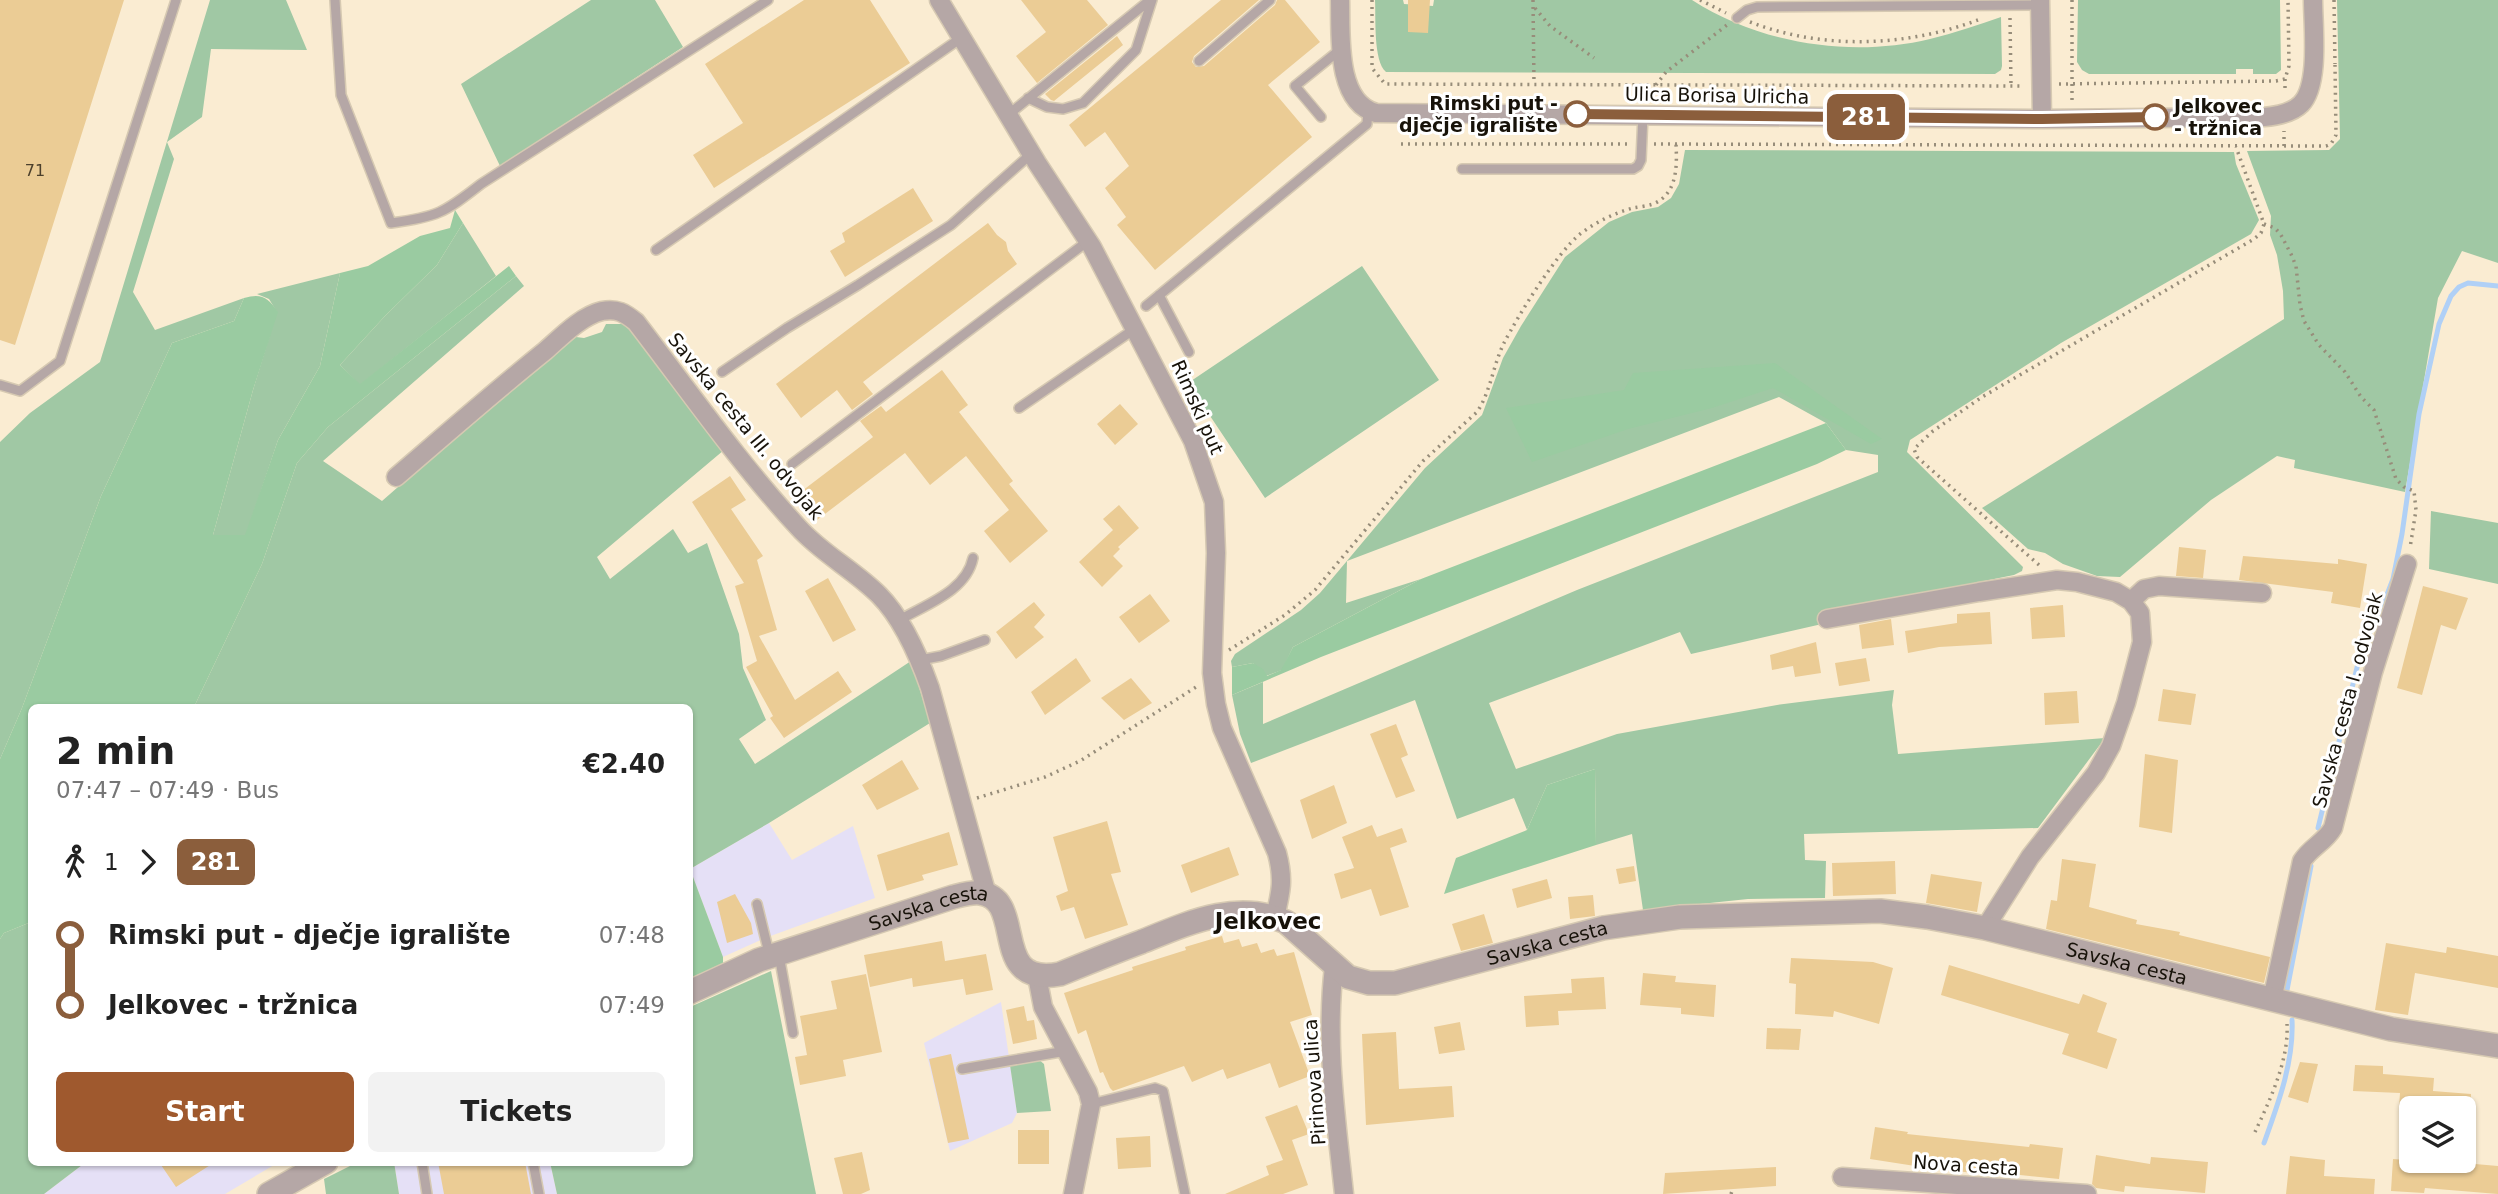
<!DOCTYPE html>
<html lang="en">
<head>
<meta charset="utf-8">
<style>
  body { margin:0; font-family:"DejaVu Sans",sans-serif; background:#f2f2f2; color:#222; height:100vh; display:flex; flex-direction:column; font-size:26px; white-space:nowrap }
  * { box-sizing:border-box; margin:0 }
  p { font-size:23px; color:#767676 }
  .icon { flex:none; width:38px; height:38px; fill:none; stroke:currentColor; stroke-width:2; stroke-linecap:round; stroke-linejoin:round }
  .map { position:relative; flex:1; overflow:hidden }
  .sheet { position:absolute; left:28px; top:704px; width:665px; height:462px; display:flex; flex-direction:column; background:#fff; border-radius:10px; box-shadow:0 2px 5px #0004 }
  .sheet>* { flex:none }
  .badge { padding:0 14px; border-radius:10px; font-size:24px; line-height:46px }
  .tools { position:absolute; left:2399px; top:1096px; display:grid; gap:14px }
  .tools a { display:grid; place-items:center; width:77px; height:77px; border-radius:10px; background:#fff; box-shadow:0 2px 5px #0004; font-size:35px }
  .map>.badge { position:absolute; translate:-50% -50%; box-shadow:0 0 0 4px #fff }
  .legs { display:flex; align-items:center; gap:10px; height:77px; padding:0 28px; font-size:23px }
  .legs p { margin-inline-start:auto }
  .headline { display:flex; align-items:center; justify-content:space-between; height:119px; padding:0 28px }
  h1 { font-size:38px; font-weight:700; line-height:52px }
  .button { display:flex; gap:14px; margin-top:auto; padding:14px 28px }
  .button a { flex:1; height:80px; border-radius:10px; background:#9f592e; color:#fff; font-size:28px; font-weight:700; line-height:80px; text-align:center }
  .button a+a { background:#f2f2f2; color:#222 }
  ul { padding:0 28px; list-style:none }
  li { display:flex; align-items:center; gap:24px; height:70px; font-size:26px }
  li i { display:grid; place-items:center; width:10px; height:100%; margin:0 9px; background:currentColor }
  li i::after { content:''; width:18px; height:18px; margin:-9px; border:5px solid; border-radius:50%; background:#fff }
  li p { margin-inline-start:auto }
  li:first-child i { background:linear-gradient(#0000 50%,currentColor 0) }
  li:last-child i { background:linear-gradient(currentColor 50%,#0000 0) }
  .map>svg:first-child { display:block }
</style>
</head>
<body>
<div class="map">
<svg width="2498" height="1194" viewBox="0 0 2498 1194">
  <rect width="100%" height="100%" fill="#faecd2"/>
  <!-- industrial -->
  <path fill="#e5e0f6" d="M769 823 792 860 853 826 875 898 765 938 723 957 690 869Z
    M1001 1002 1017 1113 1012 1123 950 1151 924 1043Z
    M86 1162H279L225 1194H44Z
    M394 1162H550L557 1194H399Z"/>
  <!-- green -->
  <path fill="#a0c8a4" d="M210 0H286L307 50 211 49 202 117 167 142 174 159 133 292 155 330 244 298 234 321 172 343 101 496 22 708 0 759V442L30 413 100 362Z
    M591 0H655L683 47 500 166 461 84Z
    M1375 0H1403L1404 4 1433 6 1434 0H1692C1760 44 1851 58 1930 39 1954 33 1978 25 2001 17L2002 66 2001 70 1995 74 1386 72C1373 61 1376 17 1375 0Z
    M2078 0H2280L2281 70 2276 74H2253V69H2236V74H2089L2082 70 2077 62Z
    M2337 0H2498V263L2462 251 2438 298 2405 492 2294 468 2295 460 2277 456 2211 500 2120 577 2097 576 2063 564 2045 553 2028 549 1982 508 2284 319 2283 291 2277 255 2270 235 2271 216 2247 151 2329 150 2340 139Z
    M1685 150 2234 152 2236 164 2259 220 2251 234 2061 343 1910 440 1907 452 2023 567 2022 571 2014 575 1824 613 1822 624 1691 654 1680 632 1489 703 1516 769 1617 734 1777 705 1894 690 1892 705 1898 754 2105 738 2038 828 1804 834 1805 860 1826 861 1825 898 1748 899 1643 910 1632 834 1596 845 1595 769 1547 785 1527 830 1514 798 1457 819 1415 700 1251 763 1240 734 1232 695 1263 682V724L1577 590 1878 472V455L1846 450 1826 423 1779 397 1347 561 1346 603 1421 579 1293 647 1282 670 1266 676 1253 663 1232 667 1231 661 1235 654 1301 610 1320 593 1425 468 1482 415 1503 358 1521 326 1565 257 1609 222 1632 212 1658 207 1671 198 1679 184Z
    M463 223 496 276 360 385 340 365 385 316 437 265Z
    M1362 266 1439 380 1265 498 1188 383Z
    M340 273 320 366 278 440 246 535H213L253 390 277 312 269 299 257 294Z
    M516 276 524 286 323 461 382 501 510 389 576 337 584 338 602 332 606 324H623L640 337 724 450 597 557 610 579 673 529 688 553 707 543 739 634 743 668 766 720 739 739 755 764 911 661 930 723 769 823 690 869V707H194L262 564 297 463 328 427Z
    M2431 511 2498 523V584L2429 569Z
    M31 922 32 1162H86L44 1194H0V939L4 933Z
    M771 971 816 1194H557L550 1162H690V1007Z
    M1038 1059 1044 1064 1051 1111 1017 1113 1010 1065Z
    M358 1162H394L399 1194H326L324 1179Z"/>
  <!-- forest -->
  <path fill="#9acba1" d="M455 210 463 223 437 265 385 316 340 365 360 384 509 266 516 276 328 427 297 463 262 564 194 707H32L31 922 4 933 0 939V759L22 708 101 496 172 343 234 321 244 298C261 293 268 297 278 312L253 390 213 535H245L278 440 320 366 340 273 368 266 420 236 450 228Z
    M1775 363 1882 439 1871 444 1773 388 1712 408 1628 429 1532 462 1506 408 1624 390 1633 373Z
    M1826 423 1846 450 1817 464 1321 657 1232 695V667L1253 663 1263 669 1267 676 1281 670 1293 647 1421 579Z
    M1595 769 1596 845 1444 894 1456 858 1527 830 1547 785Z
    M690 869 723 957V964L690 978Z"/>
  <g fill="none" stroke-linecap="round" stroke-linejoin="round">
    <!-- stream -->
    <path stroke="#b0d0f6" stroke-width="5" d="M2318 828 2362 647 2380 613 2393 579 2402 534 2419 414 2439 324 2451 296 2459 287 2468 283 2498 286
      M2287 990 2311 866
      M2264 1143C2278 1104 2294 1062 2292 1020"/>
  </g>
  <!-- building -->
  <path fill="#ebcc95" d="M0 0H124L15 345 0 340Z
    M804 0H870L910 63 714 188 693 155 743 123 705 64Z
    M1021 0H1087L1108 25 1037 83 1016 56 1046 32Z
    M1221 0H1259L1194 56 1192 62 1196 67 1204 66 1275 5 1277 0H1285L1320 42 1268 85 1312 137 1155 270 1117 225 1126 217 1105 188 1129 166 1105 132 1085 147 1069 125Z
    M1408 0H1430L1428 33 1408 32Z
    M1117 36 1123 45 1054 101 1051 100 1045 94Z
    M913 188 933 221 845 277 830 251 845 242 842 233Z
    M988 223 997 235 1006 242 1008 251 1017 264 863 382 873 394 852 410 837 390 801 418 776 384Z
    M942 370 968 405 959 412 1013 481 1009 484 1048 531 1010 563 984 531 1009 510 966 456 930 485 905 453 817 520 798 494 873 437 860 421 881 406 886 412Z
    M1120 404 1138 424 1115 445 1097 424Z
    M730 476 746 500 731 509 763 556 757 560 777 630 759 636 795 700 838 671 852 692 784 738 770 718 773 716 746 667 757 661 735 586 744 583 692 502Z
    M1119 505 1139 528 1118 547 1120 549 1113 556 1123 566 1102 587 1079 562 1113 530 1103 519Z
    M2179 547 2206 550 2203 578 2176 576Z
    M2243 556 2338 564V559L2367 564 2360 608 2331 603 2333 592 2239 580Z
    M828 578 856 630 833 642 805 591Z
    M2423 586 2468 598 2456 630 2441 625 2422 695 2397 688Z
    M1150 594 1170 621 1139 643 1119 617Z
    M1034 602 1045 615 1034 627 1044 637 1016 659 996 632Z
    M2063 605 2065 637 2032 639 2030 608Z
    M1990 612 1992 644 1939 647 1908 653 1905 631 1957 623V614Z
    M1891 619 1894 645 1862 649 1859 625Z
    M1816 642 1821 673 1795 677 1793 666 1772 670 1770 655Z
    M1076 658 1091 681 1045 715 1031 692Z
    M1866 658 1870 681 1839 686 1835 663Z
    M1131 678 1152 703 1124 720 1101 698Z
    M2163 689 2196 694 2191 725 2158 721Z
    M2077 691 2079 723 2045 725 2044 693Z
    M1396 724 1408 755 1401 758 1415 791 1396 798 1370 734Z
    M2145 754 2178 760 2172 833 2139 827Z
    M902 760 919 789 877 810 862 785Z
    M1334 785 1347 823 1312 839 1300 800Z
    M1107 821 1121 872 1111 874 1128 925 1085 939 1074 907 1061 911 1056 896 1068 891 1053 837Z
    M1372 825 1377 837 1402 828 1407 842 1390 848 1409 907 1380 916 1371 889 1341 899 1334 874 1354 868 1342 837Z
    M949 832 958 865 922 875 924 880 887 891 877 855Z
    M1229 847 1239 875 1191 893 1181 865Z
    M2062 859 2096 864 2089 907 2137 920 2136 924 2180 932 2179 935 2270 957 2264 983 2046 929 2051 900 2057 901Z
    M1895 861 1896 894 1833 896 1832 863Z
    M1634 866 1636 881 1619 884 1616 869Z
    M1931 874 1982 882 1977 912 1926 903Z
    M1547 879 1552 898 1517 908 1512 889Z
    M735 894 751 923 753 934 727 943 717 902Z
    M1593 895 1595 916 1570 919 1568 897Z
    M1484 914 1493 943 1461 951 1452 924Z
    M1222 936 1224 943 1239 939 1242 947 1257 943 1261 953 1274 949 1277 956 1294 952 1312 1015 1290 1022 1310 1076 1279 1088 1270 1063 1227 1079 1223 1069 1192 1082 1184 1066 1113 1091 1110 1088 1103 1072 1100 1073 1086 1030 1078 1034 1064 993 1133 970 1132 967 1186 950 1185 947Z
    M942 941 945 961 986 954 993 990 966 995 963 979 913 987 912 978 870 987 864 955Z
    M2386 943 2446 953 2447 947 2498 956V988L2415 973 2408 1015 2375 1010Z
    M1791 958 1873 962 1893 968 1879 1024 1834 1011 1833 1017 1795 1014 1796 984 1789 983Z
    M1949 965 2079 1004 2083 994 2107 1003 2097 1032 2117 1039 2107 1069 2062 1054 2069 1034 1941 995Z
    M1643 973 1676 976 1675 982 1716 985 1714 1017 1681 1014V1008L1640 1005Z
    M866 974 882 1052 843 1060 846 1076 800 1085 795 1057 807 1055 800 1016 837 1009 831 981Z
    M1604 977 1606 1009 1558 1011 1559 1025 1526 1027 1524 996 1572 993 1571 979Z
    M1024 1006 1027 1021 1034 1020 1037 1039 1013 1044 1006 1010Z
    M1460 1022 1465 1050 1439 1054 1434 1027Z
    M1767 1028 1801 1029 1799 1050 1766 1049Z
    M1396 1032 1399 1089 1452 1086 1454 1117 1366 1125 1362 1034Z
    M951 1054 969 1139 948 1143 929 1059Z
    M2300 1062 2318 1064 2308 1103 2288 1097Z
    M2355 1065 2383 1066V1074L2434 1078 2433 1091 2471 1094 2470 1108 2399 1107 2400 1093 2353 1091Z
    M1297 1105 1309 1134 1292 1140 1308 1185 1283 1194H1225L1269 1175 1266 1166 1283 1160 1265 1117Z
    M1875 1127 1908 1132 1907 1134 2029 1147 2030 1144 2063 1148 2059 1179 2011 1174V1177L1928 1168 1870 1159Z
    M1018 1130H1049V1164H1018Z
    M1150 1136 1151 1167 1118 1169 1116 1138Z
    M862 1152 870 1190 861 1194H843L834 1158Z
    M2096 1155 2150 1164 2151 1157 2208 1162 2205 1193 2125 1186 2124 1192 2096 1188 2092 1184Z
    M2290 1156 2325 1160 2324 1176 2375 1179 2374 1194H2286Z
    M2393 1159 2442 1163V1160H2476L2475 1164 2498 1166V1194L2425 1188 2424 1193 2391 1191Z
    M159 1162H215L176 1187Z
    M438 1162H525L531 1194H444Z
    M1776 1167V1186L1663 1194 1665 1173Z"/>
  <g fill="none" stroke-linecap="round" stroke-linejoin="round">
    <defs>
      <path id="service" d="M335 0 341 95 391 223C437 217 444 213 481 184L768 0
        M1737 18 1747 10 1757 7 2040 5
        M1199 61 1270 0
        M1028 98 1047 107 1063 109 1083 103 1136 50 1152 0
        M1008 115 1150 0
        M1321 117 1295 86 1341 49
        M1462 169H1633L1638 166 1641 160 1643 115
        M656 250 961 38
        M1159 295 1189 352
        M1146 306 1367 124 1368 111
        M722 372 787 328 858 285 951 225 1031 154
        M0 385 20 391 60 361 176 0
        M1019 408 1136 328
        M792 464 1088 241
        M898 621C924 605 966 592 973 558
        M920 660 941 656 985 640
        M757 904 770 957
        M779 955 793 1033
        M962 1069 1066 1051
        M1091 1104 1155 1088 1163 1091 1185 1194
        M422 1162 427 1194
        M533 1162 539 1194"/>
      <path id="minor" d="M939 0 1037 163 1092 247 1193 441 1214 502 1216 553 1212 673 1216 704 1222 728 1277 853C1284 879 1281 892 1275 917
        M1340 0C1341 33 1335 102 1376 113L2042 119 2264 117C2276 116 2292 113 2301 104 2320 85 2313 26 2313 0
        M2040 0 2042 119
        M396 477C445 435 494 392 545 351 561 337 581 316 602 311 617 308 625 313 636 322 689 391 739 463 798 527 821 553 854 570 879 595 903 619 919 657 930 688L987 895
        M1827 619 1979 592 2057 580 2077 582 2116 592 2131 601 2144 589 2159 586 2262 593
        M1985 928 2030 857 2096 773 2111 746 2126 703 2142 642 2140 613 2131 601
        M1334 967C1325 1043 1336 1118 1344 1194
        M1037 976 1043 1007 1088 1092 1091 1104 1073 1194
        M2272 1000 2302 861C2311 847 2325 842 2333 828L2373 672 2407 564
        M1842 1177 2087 1194"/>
      <g id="tertiary">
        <path id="s1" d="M690 992 759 960 953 897C961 895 971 892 980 893 1028 899 987 988 1060 974 1087 963 1114 952 1141 942 1188 923 1237 900 1286 922L1348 977 1369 983H1395L1603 928 1680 917 1880 911 1927 917 1985 928 2391 1029 2498 1046"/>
        <path d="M269 1194 326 1162"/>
      </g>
    </defs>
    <!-- service casing -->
    <use href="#service" stroke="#d6c9b2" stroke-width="12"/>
    <!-- minor casing -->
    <use href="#minor" stroke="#d6c9b2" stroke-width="21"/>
    <!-- tertiary casing -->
    <use href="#tertiary" stroke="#d6c9b2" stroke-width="26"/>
    <!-- path -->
    <path stroke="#978d7a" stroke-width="3.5" stroke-dasharray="2 5" stroke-linecap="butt" d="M1372 0V68L1385 84 2023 86
      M1533 0 1534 84
      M1700 0 1726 13
      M2072 0V103
      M2334 0 2335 64
      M1535 8 1550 26 1594 58
      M2010 18 2011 86
      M1750 22C1823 50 1905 47 1978 20
      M2059 84 2276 81 2285 79 2289 66 2288 0
      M1656 85 1666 72 1727 25
      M2285 88V79
      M1401 144H1629
      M1654 144 2326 146 2331 144 2336 135 2335 65
      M2284 146V131
      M2264 224 2275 228 2281 235 2291 254 2296 266 2300 305 2304 321 2319 345 2345 372 2361 397 2374 410 2396 479 2404 487 2414 491 2416 510 2410 548
      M2039 565 1917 457 1914 449 1933 431 1982 397 2254 239 2261 233 2264 224 2236 147
      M1229 650 1285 615 1315 590 1423 461 1477 412C1491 391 1493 365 1504 343 1519 314 1556 254 1580 234 1596 222 1614 213 1633 208 1639 207 1647 206 1653 204 1678 194 1677 165 1676 144
      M977 798 1045 777 1080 761 1196 687
      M2255 1132C2270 1100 2289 1060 2287 1024
      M1731 1194 1732 1191"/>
    <!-- service -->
    <use href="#service" stroke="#b5a7a6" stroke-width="9"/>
    <!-- minor -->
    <use href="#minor" stroke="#b5a7a6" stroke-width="18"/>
    <!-- tertiary -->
    <use href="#tertiary" stroke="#b5a7a6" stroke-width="23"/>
  </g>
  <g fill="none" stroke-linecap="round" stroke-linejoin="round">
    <defs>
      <path id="line-1" d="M1577 114 2042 119 2155 117"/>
    </defs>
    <!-- line-1 casing -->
    <use href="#line-1" stroke="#fff" stroke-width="16"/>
    <!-- line-1 -->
    <use href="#line-1" stroke="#8b5e3c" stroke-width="10"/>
  </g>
  <!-- markers -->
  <g fill="#fff" stroke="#8b5e3c" stroke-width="3.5">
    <circle cx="1577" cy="114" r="12"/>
    <circle cx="2155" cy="117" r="12"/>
  </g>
  <g text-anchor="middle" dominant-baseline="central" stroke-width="6" stroke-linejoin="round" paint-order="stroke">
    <!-- number labels -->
    <g font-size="16" fill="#4c402c">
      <text x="35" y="170">71</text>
    </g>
    <!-- street labels -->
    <g font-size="19" fill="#171209" stroke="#fff">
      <text transform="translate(1717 95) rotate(1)">Ulica Borisa Ulricha</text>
      <text transform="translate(1198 407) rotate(66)">Rimski put</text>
      <text transform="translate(746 426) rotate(51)">Savska cesta III. odvojak</text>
      <text transform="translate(2347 700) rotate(-75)">Savska cesta I. odvojak</text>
      <text stroke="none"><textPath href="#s1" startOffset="254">Savska cesta</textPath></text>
      <text stroke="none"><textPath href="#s1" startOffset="964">Savska cesta</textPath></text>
      <text stroke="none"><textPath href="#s1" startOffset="1552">Savska cesta</textPath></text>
      <text transform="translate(1314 1082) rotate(-94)">Pirinova ulica</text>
      <text transform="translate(1966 1165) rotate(4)">Nova cesta</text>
    </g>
    <!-- stop labels -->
    <g font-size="19" font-weight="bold" fill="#171209" stroke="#fff" text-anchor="end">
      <text x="1558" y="103">Rimski put -<tspan x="1558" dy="22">dječje igralište</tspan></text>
      <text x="2174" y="106" text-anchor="start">Jelkovec<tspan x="2174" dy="22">- tržnica</tspan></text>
    </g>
    <!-- quarter labels -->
    <g font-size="23" font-weight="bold" fill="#171209" stroke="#fff">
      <text x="1268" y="921">Jelkovec</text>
    </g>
  </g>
</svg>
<div class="tools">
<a><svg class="icon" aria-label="layers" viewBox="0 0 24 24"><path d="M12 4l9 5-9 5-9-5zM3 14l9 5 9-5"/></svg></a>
</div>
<b class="badge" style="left:1866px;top:117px;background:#8b5e3c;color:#fff">281</b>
<section class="sheet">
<div class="headline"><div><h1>2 min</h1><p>07:47 – 07:49 · Bus</p></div><b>€2.40</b></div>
<div class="legs"><svg class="icon" aria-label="walk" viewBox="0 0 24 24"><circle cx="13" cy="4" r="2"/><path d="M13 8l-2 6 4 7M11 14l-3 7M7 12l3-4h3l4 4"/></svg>1<svg class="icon" aria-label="forward" viewBox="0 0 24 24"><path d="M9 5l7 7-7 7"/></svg><b class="badge" style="background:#8b5e3c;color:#fff">281</b></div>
<ul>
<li><i style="color:#8b5e3c"></i><b>Rimski put - dječje igralište</b><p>07:48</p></li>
<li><i style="color:#8b5e3c"></i><b>Jelkovec - tržnica</b><p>07:49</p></li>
</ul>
<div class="button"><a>Start</a><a>Tickets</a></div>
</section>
</div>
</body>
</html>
